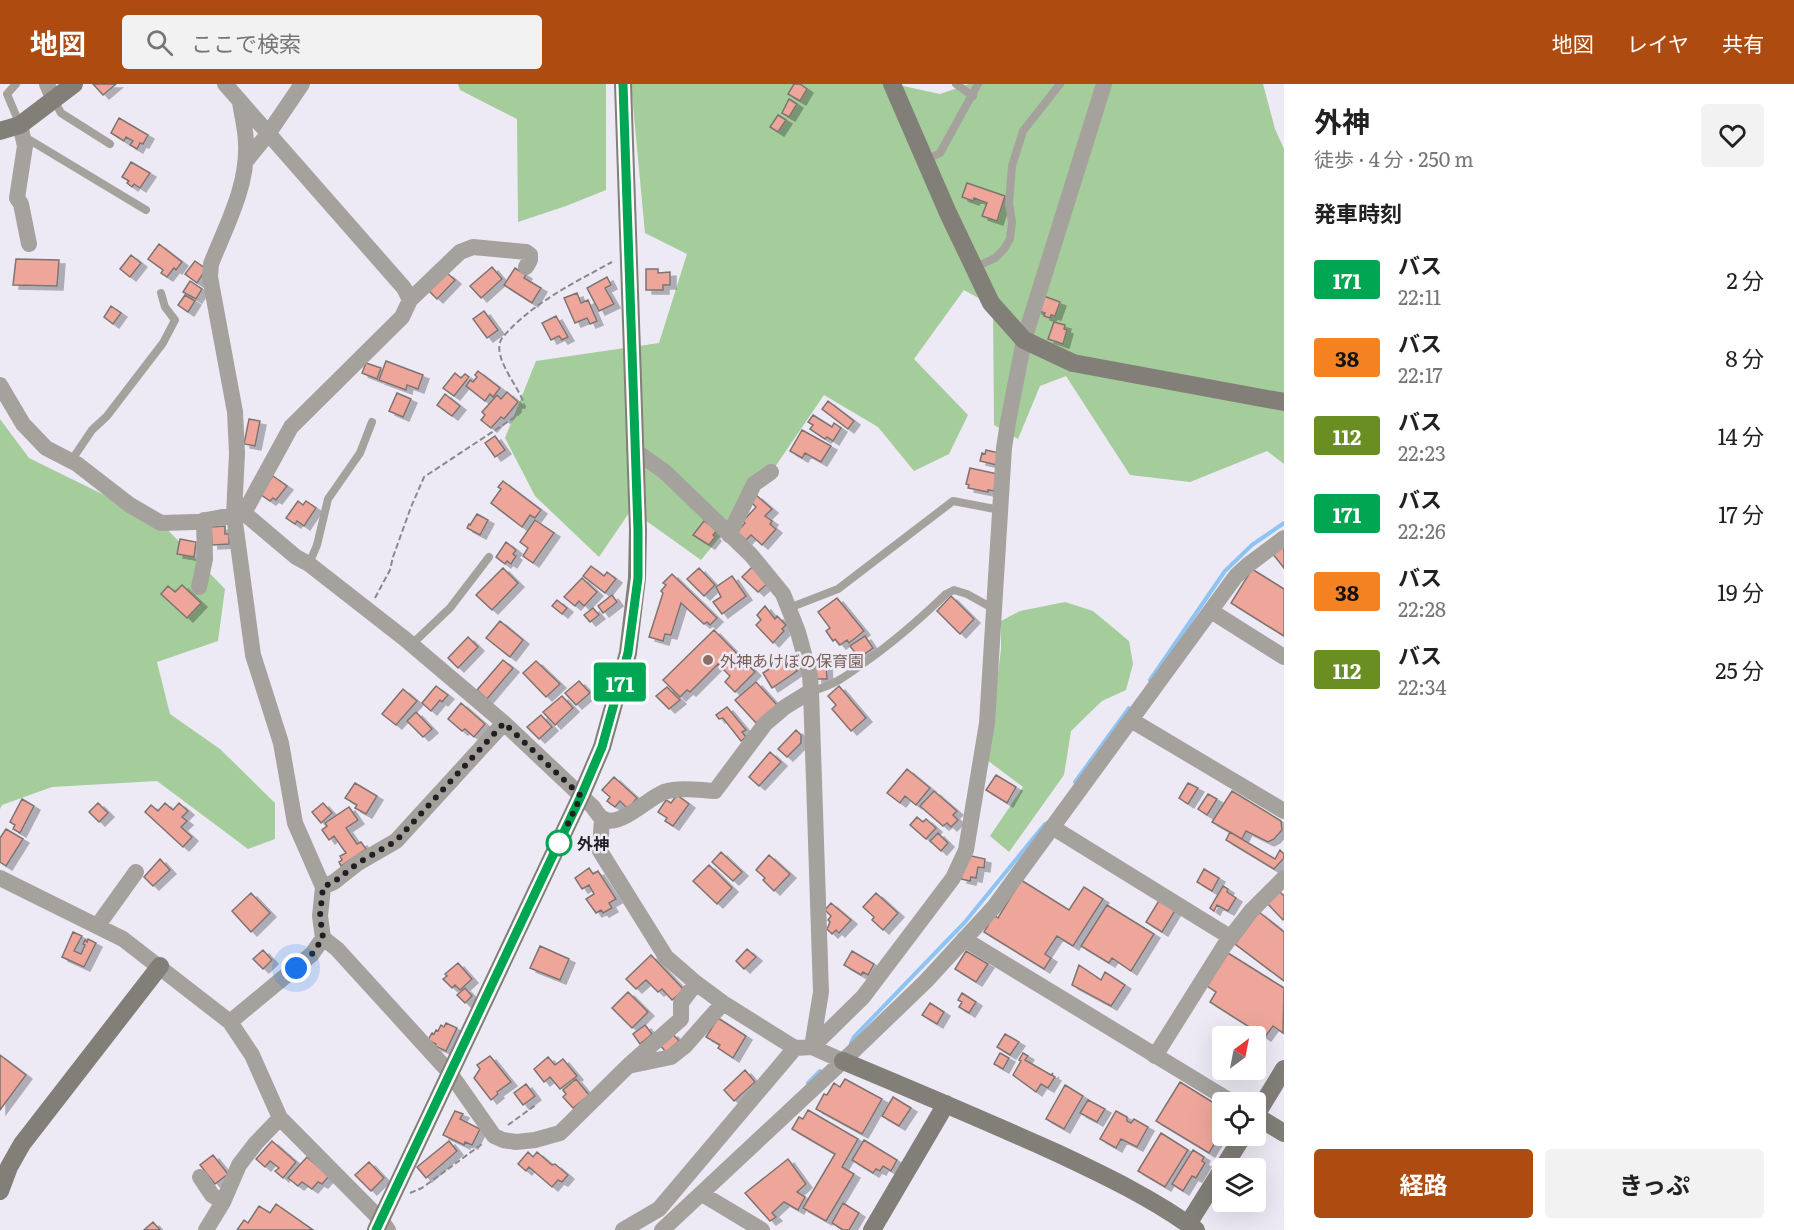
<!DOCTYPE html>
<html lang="ja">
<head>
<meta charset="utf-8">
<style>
  body { margin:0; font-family:Literata,"Noto Sans JP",serif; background:#f2f2f2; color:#222; height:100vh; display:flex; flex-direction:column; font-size:22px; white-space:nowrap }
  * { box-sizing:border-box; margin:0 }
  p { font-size:20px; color:#767676 }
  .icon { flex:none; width:33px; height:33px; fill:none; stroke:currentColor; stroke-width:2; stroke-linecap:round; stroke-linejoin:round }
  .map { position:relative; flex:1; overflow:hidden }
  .side { display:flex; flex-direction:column; background:#fff; width:510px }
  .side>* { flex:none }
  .badge { padding:0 12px; border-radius:4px; font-size:21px; line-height:39px }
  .needle { width:39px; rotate:32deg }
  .controls { position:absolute; left:1212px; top:942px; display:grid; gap:12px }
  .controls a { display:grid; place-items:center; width:54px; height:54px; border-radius:6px; background:#fff; box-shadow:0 6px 24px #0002; font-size:30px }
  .you { position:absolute; width:30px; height:30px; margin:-15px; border:4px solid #fff; border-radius:50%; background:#1a73e8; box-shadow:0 0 0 9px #1a73e833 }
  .map>.badge { position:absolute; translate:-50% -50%; box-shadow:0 0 0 3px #fff }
  h2 { padding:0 30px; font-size:22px; line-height:54px }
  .round { display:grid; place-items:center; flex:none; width:63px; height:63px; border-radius:6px; background:#f2f2f2 }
  .headline { display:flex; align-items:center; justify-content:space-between; height:102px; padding:0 30px }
  h1 { font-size:28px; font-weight:700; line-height:45px }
  .primary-button { display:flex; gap:12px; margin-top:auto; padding:12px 30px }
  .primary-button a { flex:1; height:69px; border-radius:6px; background:#ad4b10; color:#fff; font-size:24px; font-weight:700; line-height:69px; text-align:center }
  .primary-button a+a { background:#f2f2f2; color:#222 }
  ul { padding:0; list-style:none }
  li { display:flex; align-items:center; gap:18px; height:78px; padding:0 30px }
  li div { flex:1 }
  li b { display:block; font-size:22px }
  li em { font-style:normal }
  li .badge { min-width:66px; font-weight:700; text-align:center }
  header { display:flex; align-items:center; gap:36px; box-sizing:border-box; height:84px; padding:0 30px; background:#ad4b10; color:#fff }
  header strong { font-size:28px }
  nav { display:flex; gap:33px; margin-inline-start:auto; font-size:21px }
  .search { width:420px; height:54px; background:#f2f2f2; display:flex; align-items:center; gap:15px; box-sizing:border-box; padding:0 21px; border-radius:6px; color:#767676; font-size:22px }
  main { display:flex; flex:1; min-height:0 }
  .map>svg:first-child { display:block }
</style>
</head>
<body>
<header>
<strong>地図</strong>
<div class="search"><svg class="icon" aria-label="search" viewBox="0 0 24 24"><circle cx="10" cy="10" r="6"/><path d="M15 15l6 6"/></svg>ここで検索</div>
<nav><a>地図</a><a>レイヤ</a><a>共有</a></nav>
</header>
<main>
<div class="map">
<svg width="1284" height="1146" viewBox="0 0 1284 1146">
  <defs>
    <filter id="shadow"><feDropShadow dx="6" dy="4" stdDeviation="0" flood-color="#0004"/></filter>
  </defs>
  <rect width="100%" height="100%" fill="#edeaf5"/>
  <!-- green -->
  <path fill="#a5cc9b" d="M458 0H606V106L566 122 518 138 517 35 460 6Z
    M631 0H894L940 10 969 0H1263L1275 45 1284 65V380L1267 367 1190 398 1130 391 1066 292 1040 302 1018 355 994 341 993 222 964 206 914 275 968 331 949 370 914 387 878 343 824 311 762 402 701 476 631 426 599 473 535 412 505 354 536 277 659 259 687 170 645 149Z
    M0 335 29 374 161 439 225 505 218 557 157 578 170 630 220 665 275 719V755L248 765 157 697 52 703 2 721 0 725Z
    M1065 518 1093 527 1129 557 1133 580 1126 606 1102 617 1071 647 1064 691 1009 768 990 752 1023 703 987 676 1001 565V537L1020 527Z"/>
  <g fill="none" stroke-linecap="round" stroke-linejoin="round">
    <!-- stream -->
    <path stroke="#8ec4f3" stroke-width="4" d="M1150 596 1225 487 1252 461 1284 439
      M1075 698 1129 624
      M851 959 854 953 965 838 1045 740
      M808 999 820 987"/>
  </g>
  <!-- building -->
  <path fill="#eea69a" stroke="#7e7371" stroke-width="1.5" filter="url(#shadow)" d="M93 0H116L103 11Z
    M794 0H800L807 5 800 17 788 10Z
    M789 15 797 20 789 33 782 29Z
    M778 31 786 36 778 48 770 43Z
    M119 34 148 51 143 60 140 59 137 65 130 61 133 57 126 53 124 57 111 49Z
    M131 78 150 89 140 104 134 100 132 103 127 99 129 97 122 93Z
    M967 99 1005 112 997 137 982 132 987 119 974 114 973 117 962 113Z
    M159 160 182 178 176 186 174 184 167 193 161 189 163 186 148 175Z
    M131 171 141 179 130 193 120 185Z
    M16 175 59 176 57 202 13 201Z
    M195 177 206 185 197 199 185 190Z
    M492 183 502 195 481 214 470 202Z
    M515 184 526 191 524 194 541 204 532 219 504 201Z
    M646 185H658V189L670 188V201H663V206H646Z
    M447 189 455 196 437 215 429 207Z
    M607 193 611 201 605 204 614 220 599 227 587 204Z
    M190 197 202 205 196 215 183 208Z
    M577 209 581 219 588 216 597 237 590 240 587 234 575 239 564 214Z
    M185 211 195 217 188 228 178 221Z
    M1041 211 1060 218 1055 232 1051 231 1050 234 1044 232 1045 229 1036 226Z
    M111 222 121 229 113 240 104 233Z
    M484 227 498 246 487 254 473 235Z
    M556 232 568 253 562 256 559 252 551 256 542 239Z
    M1054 238 1065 241 1064 245 1067 246 1063 260 1048 255Z
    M386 277 423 291 418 305 407 301 406 306 379 296Z
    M366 279 381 284 377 295 362 289Z
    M478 287 500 304 493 313 490 310 485 317 466 302 470 296 473 298 477 293 475 291Z
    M455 289 461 294 465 290 469 293 454 312 443 304Z
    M507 308 518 318 504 335 501 333 491 344 481 336 485 331 482 328 497 311 501 315Z
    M397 309 411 315 403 333 389 327Z
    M445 310 460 322 452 332 437 321Z
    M828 317 854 337 848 345 822 325Z
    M813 331 832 343 834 339 841 344 833 357 827 353 825 355 810 345 813 341 808 338Z
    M249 335 260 337 255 362 244 360Z
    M802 346 831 362 821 378 805 369 802 374 790 367Z
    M495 352 505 366 495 373 485 359Z
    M986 366 999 369 997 381 980 377 982 369 985 370Z
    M970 384 998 390 994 407 988 406V408L968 404 969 401 966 400Z
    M273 392 287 402 276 416 273 414 270 417 260 410Z
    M503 397 541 426 535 434 530 431 522 443 491 419 501 405 498 403Z
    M756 411 772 425 765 432 772 437 770 440 776 445 762 461 751 451 746 456 737 448 745 439 743 437 756 423 750 417Z
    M298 417 303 421 306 417 316 424 304 442 297 437 295 440 286 434Z
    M477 430 488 436 480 451 467 444 469 440 470 441Z
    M535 436 554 449 533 479 523 472 528 464 520 458Z
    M704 437 717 446 713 451 715 453 709 461 693 451Z
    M225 442V450H229V460L212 461 211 443Z
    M180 455 196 458 194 473 177 470Z
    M506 458 516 466 513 470 516 472 511 480 507 477 505 480 496 473Z
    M1284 460V484L1272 469Z
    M591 482 604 492 607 488 616 495 605 509 583 492Z
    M752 483 767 500 758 508 742 493Z
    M503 484 518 499 492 526 476 511Z
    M699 484 715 501 704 512 687 495Z
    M1252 485 1284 505V552L1231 519Z
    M672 490 717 534 710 541 707 538 704 540 681 519 671 551 665 550 663 557 649 553 663 509 661 507 666 501 663 499Z
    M732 492 746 512 722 530 713 518 721 513 716 503Z
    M582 494 597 508 584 522 579 517 575 522 564 513Z
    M182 501 201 519 187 534 161 510 168 502 175 508Z
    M612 511 617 518 603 529 598 522Z
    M951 512 974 535 960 550 937 527Z
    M837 514 864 547 849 559 847 556 840 561 835 555 833 557 826 547 830 544 818 528Z
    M557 516 567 524 562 530 552 522Z
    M765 522 775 535 777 532 786 541 782 545 784 547 782 549 773 559 756 541 761 536 757 531Z
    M593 524 599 531 590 538 584 531Z
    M500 537 523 556 510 573 486 554Z
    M714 546 755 588 735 608 725 598 730 592 718 580 690 608 687 606 680 613 663 596Z
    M865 552 873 564 859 574 850 562Z
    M468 553 478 563 458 584 448 574Z
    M792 570 798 579 793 582 797 587 772 604 763 589Z
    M503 576 513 584 487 615 477 606Z
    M536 577 560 600 546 613 523 589Z
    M826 581 827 595H816L815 582Z
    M579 597 590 609 576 621 565 609Z
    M756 598 777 621 756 639 735 616Z
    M436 602 448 611 442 618 440 616 431 627 422 619Z
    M839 602 866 634 851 647 832 625 836 621 828 612Z
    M667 603 680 616 669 625 656 612Z
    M403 605 417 617 396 641 382 630Z
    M562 612 573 624 555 641 543 628Z
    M461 619 485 640 474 653 465 645 462 647 448 635Z
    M727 623 746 646 742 648 746 653 741 657 723 634 719 635 716 631Z
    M416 628 432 645 423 653 407 637Z
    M541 631 552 643 539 655 527 643Z
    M796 646 801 651V659L787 673 778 665Z
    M770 668 781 678 759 702 749 693Z
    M907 685 930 704 916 721 905 712 900 719 887 709Z
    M996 691 1016 703 1007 719 986 706Z
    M614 693 637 714 628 725 620 717 615 723 607 717 610 713 602 706Z
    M355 699 377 712 366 730 355 724 357 721 345 714Z
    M1188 699 1198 704 1188 720 1179 714Z
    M934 707 957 727 953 731 958 736 951 743 947 739 943 742 920 722Z
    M1232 707 1281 737 1282 746 1274 755 1268 758 1246 747 1242 755 1212 738Z
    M1208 710 1217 715 1207 731 1198 725Z
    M677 711 689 720 673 742 665 737 667 734 658 728 666 716 671 719Z
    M22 715 34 722 20 749 13 745 15 741 10 738Z
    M98 719 108 729 99 738 89 728Z
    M165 719 173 726 179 719 188 727 182 733 187 737 181 743 192 753 183 763 145 728 151 721 158 727Z
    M323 719 332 729 321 739 312 728Z
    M349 723 358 736 346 744 357 760 361 758 366 765 341 782 339 778 342 776 340 772 346 769 334 752 329 756 322 746 327 742 325 739Z
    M917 733 923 738 926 735 936 744 926 755 910 741Z
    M6 745 23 755 6 782 0 778V754Z
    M1230 748 1275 775 1280 766 1284 770V774L1274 785 1226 756Z
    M938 749 948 759 941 767 930 757Z
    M721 768 742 788 733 797 712 778Z
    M769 771 790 790 774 807 763 796 765 794 756 786Z
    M967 771 985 775 984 784 978 783 976 794 971 793 970 797 961 795Z
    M160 775 170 786 153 802 144 793Z
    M709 781 732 804 717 820 693 797Z
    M589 784 593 790 598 787 616 815 609 819 612 824 603 829 601 826 596 829 586 815 594 810 589 801 582 805 575 794Z
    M1204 785 1219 794 1212 807 1197 798Z
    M1021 796 1069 826 1084 803 1103 815 1073 862 1057 852 1045 870 1051 874 1044 885 984 848 994 831 998 834Z
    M1223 802 1228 805 1227 808 1236 814 1228 827 1217 821 1214 827 1210 824Z
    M1278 806 1284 812V835L1283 836 1266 818Z
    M251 809 270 829 251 848 232 827Z
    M876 809 898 829 883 846 872 836 874 833 863 823Z
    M1160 815 1176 825 1162 848 1146 838Z
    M831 819 851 836 839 849 836 846 832 850 827 845 830 838 828 836 831 832 825 826Z
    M1107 821 1154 850 1131 887 1112 874 1109 879 1081 862Z
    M1259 828 1284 848V897L1235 860Z
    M73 848 82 852 74 867 81 870 85 861 83 860 85 856 87 858 88 855 96 859 84 883 62 873Z
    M540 862 569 875 560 896 530 884Z
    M747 865 756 873 744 885 736 877Z
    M263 866 272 876 263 885 253 875Z
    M852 867 874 880 868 891 863 888 861 891 844 881Z
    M966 867 988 880 976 898 955 885Z
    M1228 869 1284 904 1283 949 1273 942 1265 953 1210 918 1216 908 1207 902Z
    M651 871 684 906 672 916 662 905 658 908 646 896 636 905 626 895Z
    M458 879 472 895 460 906 455 901 452 904 443 895 447 892 445 890Z
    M1079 881 1101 896 1105 888 1125 901 1111 922 1072 901Z
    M465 904 472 912 465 919 457 911Z
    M628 908 648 928 632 944 612 924Z
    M962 909 976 918 969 929 959 923 962 918 958 916Z
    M930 919 944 928 937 940 922 931Z
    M718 934 746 952 733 974 718 964 720 961 706 953Z
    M446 939 457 944 446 967 435 962 436 960 428 956 432 949 434 950 436 946 438 947 441 941 444 943Z
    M645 941 652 950 640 960 633 950Z
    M672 949 679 957 666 968 659 960Z
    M1005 950 1019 958 1010 971 997 963Z
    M1000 969 1009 974 1003 985 994 980Z
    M1023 969 1028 972 1025 976 1051 991 1053 989 1052 991 1055 993 1048 1004 1041 1000 1036 1008 1013 991 1021 977 1019 976Z
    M0 971 26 991 0 1026Z
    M490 972 511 998 497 1008 498 1010 491 1016 474 994 480 985 477 981Z
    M548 973 555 981 563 975 577 992 560 1005 550 993 544 998 534 985Z
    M745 986 755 998 734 1017 724 1006Z
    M576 995 589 1011 573 1024 563 1013 566 1010 563 1006Z
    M845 995 882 1015 862 1050 816 1025 824 1010 827 1011 834 999 840 1003Z
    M1180 998 1222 1024V1047L1209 1069 1156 1037Z
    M526 1000 535 1012 523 1021 514 1009Z
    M1065 1001 1083 1012 1064 1045 1046 1035Z
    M893 1013 911 1024 899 1042 882 1032Z
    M1088 1016 1105 1025 1097 1038 1080 1029Z
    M808 1026 858 1055 842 1083 854 1090 826 1137 803 1124 835 1070 792 1045 799 1033 803 1035Z
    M455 1027 463 1030 460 1035 480 1045 472 1061 465 1058 464 1061 443 1051Z
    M1116 1027 1127 1033V1037L1131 1039 1134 1035 1148 1043 1137 1063 1121 1055 1116 1064 1100 1055Z
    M1161 1049 1188 1066 1165 1103 1138 1087Z
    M864 1056 897 1076 891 1087 883 1082 880 1087 876 1085 873 1089 852 1076Z
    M272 1057 296 1078 283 1094 275 1087 279 1084 270 1077 265 1083 256 1075Z
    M449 1057 457 1067 426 1094 417 1083Z
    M1193 1066 1204 1073 1202 1077 1205 1079 1196 1094 1192 1092 1183 1107 1172 1100Z
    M528 1068 533 1073 537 1068 552 1081 555 1080 568 1091 562 1098 558 1096 552 1103 529 1083 526 1087 518 1080Z
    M213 1071 228 1090 215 1100 200 1081Z
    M307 1073 329 1092 322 1100 318 1098 312 1105 302 1098 298 1102 288 1094Z
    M788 1075 806 1100 797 1108 805 1113 798 1126 784 1118 772 1129 776 1133 770 1137 745 1109Z
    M369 1078 384 1094 371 1107 355 1091Z
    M843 1119 859 1129 849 1146H843L832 1139Z
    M276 1120 313 1146H237L244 1136 248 1139 259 1122 270 1129Z
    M153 1138 160 1146H144Z"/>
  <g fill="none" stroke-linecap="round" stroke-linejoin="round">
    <!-- path -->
    <path stroke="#8a888f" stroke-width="2" stroke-dasharray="6 3" stroke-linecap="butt" d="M375 514 390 486 393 473 411 423 424 393 518 331 525 323C521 304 490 273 502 254 532 219 572 200 612 178
      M508 1041 537 1020
      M410 1109 422 1104 482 1060"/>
    <!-- lane -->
    <path stroke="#a5a29e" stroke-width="8" d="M16 0 7 10 20 41
      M956 0 973 12
      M54 16 61 29 110 60
      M23 52 146 126
      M926 76 940 69 978 0
      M974 184 995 174 1004 165 1010 155 1012 138 1009 120 1012 82 1023 47 1060 0
      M71 377 92 346 107 332 163 259 175 236 165 223 161 209
      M309 480 317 461 328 415 360 369 372 338
      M789 524 838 505 953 417 1000 426
      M411 561 450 524 489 473
      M811 607C834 602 849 590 868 576 896 556 921 534 946 510L954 506 967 510 994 525"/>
    <!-- street -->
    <path stroke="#a5a29e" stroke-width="16" d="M47 0 54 16
      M225 0 404 204 410 216 402 233 291 343 244 429
      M240 18C242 32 246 46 246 60 248 102 226 142 211 180L210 193 235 328 237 369 234 431 253 571 281 659 295 739 323 803
      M20 41 25 62 17 114 21 120 29 160
      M246 77 268 50 302 0
      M410 216 460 168 473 163 526 168 530 171V176L526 183
      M0 301 23 340 46 364 77 380 130 421 161 439 196 438 244 429 296 473 309 480 405 555 504 639 593 723C595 726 598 731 602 734 618 746 648 714 664 708 680 703 698 706 715 707L765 640 785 623 811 607
      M634 366 665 388 751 471 783 510 798 548 810 592 811 607 821 908 812 963 843 977
      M729 451 754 400 771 388
      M199 503 205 475 204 436
      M1211 527 1284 573
      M1131 636 1284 727
      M602 734 600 767 666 873 696 899 723 919 795 964 812 963 863 913 953 794 966 766 987 639 1004 364 1008 338 1024 256 1104 0
      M1052 743 1230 853
      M0 794 123 855 230 938 252 971 280 1034 381 1136 388 1146
      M98 841 136 788
      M323 854 337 865 450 989 494 1052 503 1056 516 1058 535 1056 560 1049 628 982 671 973 685 962 723 919
      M964 855 1232 1018
      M230 938 312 870 323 854 320 832 323 803 334 798 358 779 396 757 504 639
      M1155 972 1224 862 1251 827 1284 794
      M629 981 681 935V919L696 899
      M200 1093 212 1111 223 1118
      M702 1110 762 1146
      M206 1146 223 1118 239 1081 256 1059 280 1034
      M623 1146 659 1125 795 964
      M662 1146 843 977 926 897 994 823 1236 492 1248 481 1284 454"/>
    <!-- secondary -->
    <path stroke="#827e78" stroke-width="18" d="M892 0 948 129 991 219 1024 256 1073 279 1284 318
      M0 47 20 41 74 0
      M843 977C915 1007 986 1037 1057 1069 1104 1091 1154 1115 1196 1146
      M1256 1031 1284 985
      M1256 1032 1284 1049
      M0 1107 9 1083 22 1060 160 882
      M1188 1140 1243 1052
      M376 1146 581 712 602 663 628 569 637 494 638 446 623 0
      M872 1146 946 1020"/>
  </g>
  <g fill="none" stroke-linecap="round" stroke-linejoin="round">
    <defs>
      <path id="line" d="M376 1146 581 712 602 663 628 569 638 494V446L623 0"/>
    </defs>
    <!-- line casing -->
    <use href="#line" stroke="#fff" stroke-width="14"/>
    <!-- line -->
    <use href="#line" stroke="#00a651" stroke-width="9"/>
    <!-- walk -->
    <path stroke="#201f23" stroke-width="6" stroke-dasharray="0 10.8" d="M296 884 312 870 323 854 320 832 323 803 334 798 358 779 396 757 504 639 581 712 559 759"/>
  </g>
  <!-- markers -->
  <circle fill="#8d6e63" stroke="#edeaf5" stroke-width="2" cx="708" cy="576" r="6"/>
  <circle fill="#fff" stroke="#00a651" stroke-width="3" cx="559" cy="759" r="12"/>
  <g text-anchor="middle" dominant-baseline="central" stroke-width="5" stroke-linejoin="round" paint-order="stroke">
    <!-- education labels -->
    <g font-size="16" fill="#785e54" stroke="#edeaf5" text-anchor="start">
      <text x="720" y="576">外神あけぼの保育園</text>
    </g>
    <!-- stop labels -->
    <g font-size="16" font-weight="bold" fill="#201f23" stroke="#edeaf5" text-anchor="start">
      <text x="577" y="759">外神</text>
    </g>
  </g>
</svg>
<div class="controls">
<a><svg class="needle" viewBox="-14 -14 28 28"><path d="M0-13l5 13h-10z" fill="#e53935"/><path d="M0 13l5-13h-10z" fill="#767676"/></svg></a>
<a><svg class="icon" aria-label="locate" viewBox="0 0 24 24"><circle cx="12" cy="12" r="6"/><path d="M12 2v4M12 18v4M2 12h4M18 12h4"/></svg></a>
<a><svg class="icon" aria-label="layers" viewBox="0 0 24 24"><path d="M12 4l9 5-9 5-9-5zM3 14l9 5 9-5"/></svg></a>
</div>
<div class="you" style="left:296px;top:884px"></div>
<b class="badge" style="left:620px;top:598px;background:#00a651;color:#fff">171</b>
</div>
<section class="side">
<div class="headline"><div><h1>外神</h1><p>徒歩 · 4 分 · 250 m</p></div><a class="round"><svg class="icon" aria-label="heart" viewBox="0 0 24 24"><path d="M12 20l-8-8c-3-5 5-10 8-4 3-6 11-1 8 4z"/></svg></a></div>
<h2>発車時刻</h2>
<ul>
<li><span class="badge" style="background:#00a651;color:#fff">171</span><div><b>バス</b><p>22:11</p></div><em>2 分</em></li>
<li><span class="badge" style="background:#f58220;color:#111">38</span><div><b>バス</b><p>22:17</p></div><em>8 分</em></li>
<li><span class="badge" style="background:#6b8e23;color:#fff">112</span><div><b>バス</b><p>22:23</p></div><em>14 分</em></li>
<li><span class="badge" style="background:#00a651;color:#fff">171</span><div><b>バス</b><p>22:26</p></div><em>17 分</em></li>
<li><span class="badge" style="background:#f58220;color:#111">38</span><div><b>バス</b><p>22:28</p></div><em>19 分</em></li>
<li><span class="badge" style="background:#6b8e23;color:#fff">112</span><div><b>バス</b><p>22:34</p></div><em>25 分</em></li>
</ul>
<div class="primary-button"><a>経路</a><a>きっぷ</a></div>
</section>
</main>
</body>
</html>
